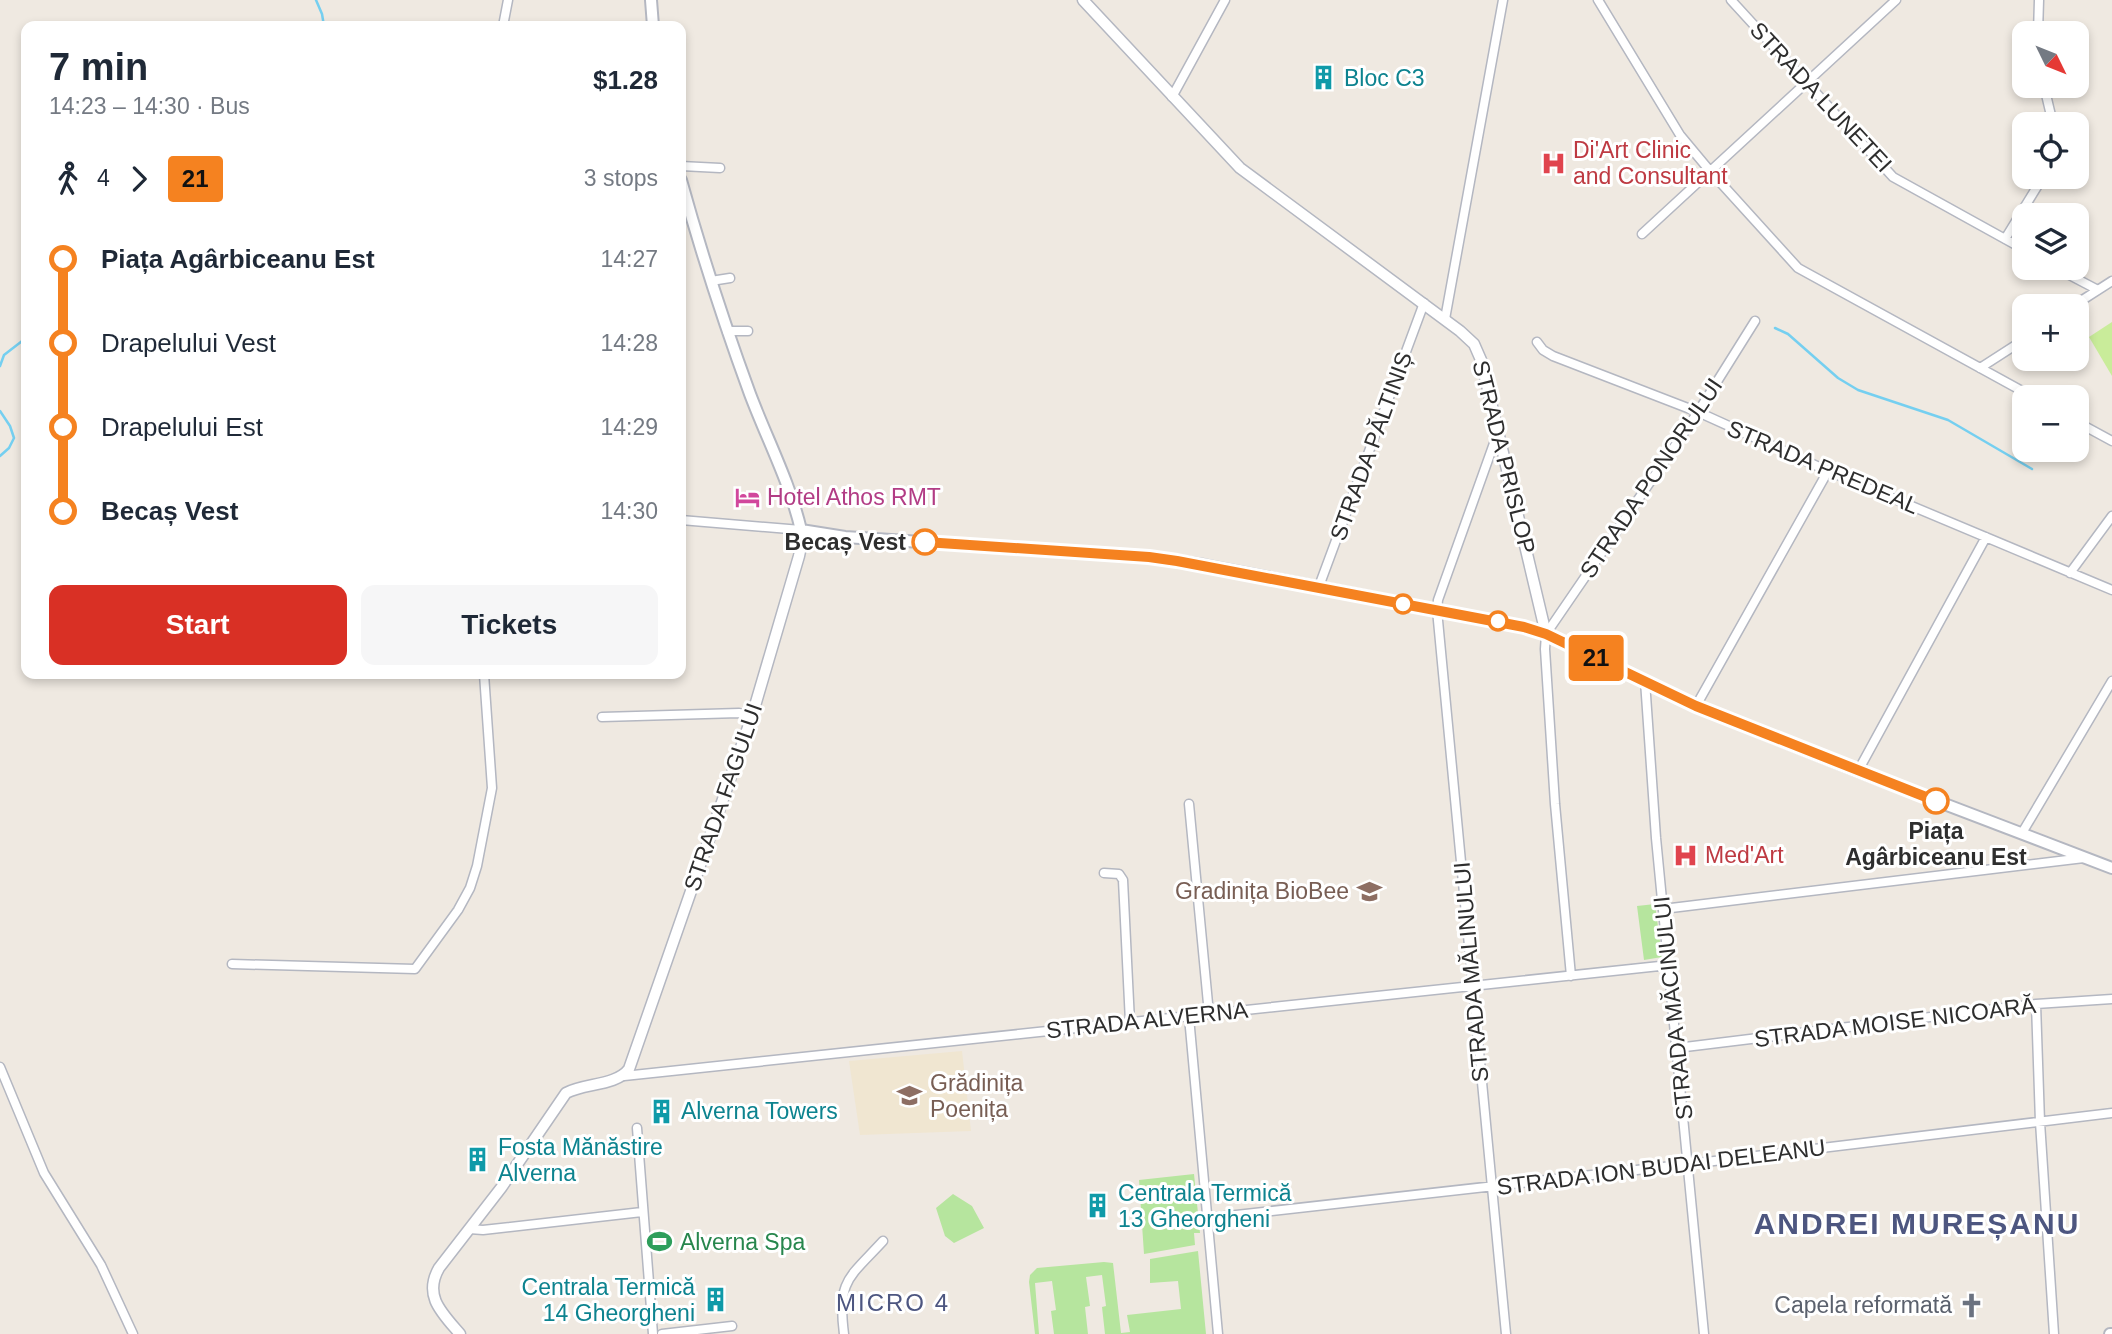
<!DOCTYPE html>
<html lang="en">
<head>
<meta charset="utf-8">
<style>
  body { margin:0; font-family:Helvetica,sans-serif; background:#f6f6f7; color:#1f2937; height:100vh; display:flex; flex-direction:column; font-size:26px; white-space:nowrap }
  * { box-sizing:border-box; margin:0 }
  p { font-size:23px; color:#747a83 }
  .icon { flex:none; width:38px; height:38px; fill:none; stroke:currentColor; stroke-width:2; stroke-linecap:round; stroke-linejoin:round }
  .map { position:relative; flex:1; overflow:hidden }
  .side { position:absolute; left:21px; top:21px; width:665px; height:658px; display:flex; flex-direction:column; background:#fff; border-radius:14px; box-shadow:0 4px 10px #0003 }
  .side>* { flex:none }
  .badge { padding:0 14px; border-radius:5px; font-size:24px; line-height:46px }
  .needle { width:46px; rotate:133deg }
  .controls { position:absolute; left:2012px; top:21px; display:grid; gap:14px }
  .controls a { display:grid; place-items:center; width:77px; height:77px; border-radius:14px; background:#fff; box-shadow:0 4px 10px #0003; font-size:35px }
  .map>.badge { position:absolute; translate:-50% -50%; box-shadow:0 0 0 4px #fff }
  .legs { display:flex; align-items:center; gap:10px; height:77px; padding:0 28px; font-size:23px }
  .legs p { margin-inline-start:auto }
  .summary { display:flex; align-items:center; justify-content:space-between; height:119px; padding:0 28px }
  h1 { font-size:38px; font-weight:700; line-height:52px }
  .primary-button { display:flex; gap:14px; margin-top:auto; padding:14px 28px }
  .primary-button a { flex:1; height:80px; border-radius:14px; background:#d93025; color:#fff; font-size:28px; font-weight:700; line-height:80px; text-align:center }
  .primary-button a+a { background:#f6f6f7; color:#1f2937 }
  ul { padding:0 28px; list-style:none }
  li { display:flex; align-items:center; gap:24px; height:84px; font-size:26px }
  li i { display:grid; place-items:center; width:10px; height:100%; margin:0 9px; background:currentColor }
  li i::after { content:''; width:18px; height:18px; margin:-9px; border:5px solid; border-radius:50%; background:#fff }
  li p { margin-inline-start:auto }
  li:first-child i { background:linear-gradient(#0000 50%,currentColor 0) }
  li:last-child i { background:linear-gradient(currentColor 50%,#0000 0) }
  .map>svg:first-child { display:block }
</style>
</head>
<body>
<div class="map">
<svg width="2112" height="1334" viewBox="0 0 2112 1334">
  <rect width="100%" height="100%" fill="#efe9e1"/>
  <!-- education -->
  <path fill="#f0e6d1" d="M962 1051 971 1131 860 1135 849 1061Z"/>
  <!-- green -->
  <path fill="#b6e59e" d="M1655 904 1662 957 1644 960 1637 906Z
    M1194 1174 1200 1233H1194L1195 1245 1144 1254 1139 1180Z
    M953 1194 972 1206 984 1228 954 1243 945 1236 936 1208Z
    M1198 1251 1206 1334H1105L1102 1307 1106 1306 1102 1275 1086 1277 1090 1306 1085 1307 1088 1334H1054L1051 1311 1056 1310 1052 1281 1035 1283 1039 1334H1035L1029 1282 1030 1275 1037 1268 1104 1262 1113 1263 1121 1333 1130 1332 1127 1315 1181 1309 1178 1281 1150 1283V1259Z"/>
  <!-- pitch -->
  <path fill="#c9ec9a" d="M2112 322V376L2089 337Z"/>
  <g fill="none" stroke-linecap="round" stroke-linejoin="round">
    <!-- stream -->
    <path stroke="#75cff0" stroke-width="2.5" d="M316 0 322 14 324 26
      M1775 328 1788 334 1838 378 1858 390 1948 420 2032 469
      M0 366 4 355 26 338
      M0 411 10 426 14 438 9 448 0 456"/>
    <defs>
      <path id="minor" d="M1598 0 1680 135 1710 171 1798 268 2033 397
        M1731 0 1893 177 2025 250
        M503 26 508 0
        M2038 33 2039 0
        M2044 86 2053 124
        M1172 97 1225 0
        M681 166 720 168
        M1642 234 1896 0
        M2005 239 2043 177
        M2056 268 2098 290
        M711 281 730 278
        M2073 306 2112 281
        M1445 319 1503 0
        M727 331H748
        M1537 342 1543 350 1553 356 1698 412 1828 471 2112 590
        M1980 368 2025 339
        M2077 422 2112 441
        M1498 432 1438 600 1437 610 1506 1334
        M681 520 801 530
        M2070 573 2112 516
        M1318 589 1424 303
        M1645 681 1656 838 1704 1334
        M1696 706 1828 471
        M602 717 739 713 752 716
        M1858 771 1986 537
        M1189 804 1209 1014
        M2022 833 2112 681
        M1104 873 1119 874 1123 880 1130 1022
        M1663 909 2084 858
        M232 964 415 969 458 910 470 888 477 866 492 788 484 674
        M1571 976 1555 804 1545 649 1546 634 1698 412 1755 321
        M2036 1004 2040 1122 2054 1334
        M1189 1017 1218 1334
        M1677 1048 2036 1004 2112 999
        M0 1067 44 1173 101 1265 133 1334
        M624 1076 1669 965
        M637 1128 653 1334
        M1209 1218 1681 1165 2112 1113
        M469 1229 483 1230 642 1212
        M662 1334 732 1326
        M844 1334C837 1280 849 1278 883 1241"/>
      <path id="tertiary" d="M1083 0 1240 168 1460 331 1474 344 1481 360 1546 634
        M460 1334C442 1313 423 1296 439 1268L501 1188 566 1093C584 1083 616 1086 629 1069L752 716 799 556 802 542 801 530"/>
      <path id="secondary" d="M651 0 653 26
        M681 180C701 252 724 323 750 394 767 439 790 483 801 530L845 537 1149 557 1204 565 1524 627 1546 634 1696 706 1858 771 2112 868
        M2110 1334H2112"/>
    </defs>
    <!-- minor casing -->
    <use href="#minor" stroke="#b4b7c1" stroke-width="11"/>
    <!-- tertiary casing -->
    <use href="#tertiary" stroke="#b4b7c1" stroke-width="13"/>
    <!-- secondary casing -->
    <use href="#secondary" stroke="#b4b7c1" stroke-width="14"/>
    <!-- minor -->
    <use href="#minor" stroke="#fff" stroke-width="8"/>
    <!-- tertiary -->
    <use href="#tertiary" stroke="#fff" stroke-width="10"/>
    <!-- secondary -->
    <use href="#secondary" stroke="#fff" stroke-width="10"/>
  </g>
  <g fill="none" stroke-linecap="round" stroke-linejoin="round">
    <defs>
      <path id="line-1" d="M925 542 1149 557 1177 561 1524 627 1546 634 1696 706 1936 801"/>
    </defs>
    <!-- line-1 casing -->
    <use href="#line-1" stroke="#fff" stroke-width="16"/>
    <!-- line-1 -->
    <use href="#line-1" stroke="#f58220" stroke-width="10"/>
  </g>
  <!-- icons -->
  <defs>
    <symbol id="building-bare" viewBox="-9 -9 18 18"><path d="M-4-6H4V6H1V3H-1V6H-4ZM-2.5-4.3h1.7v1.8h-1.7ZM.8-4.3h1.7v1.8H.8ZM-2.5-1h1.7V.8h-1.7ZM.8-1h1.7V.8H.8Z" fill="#0f9aa8" stroke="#fff" stroke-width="2.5" paint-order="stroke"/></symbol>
    <symbol id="hospital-bare" viewBox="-9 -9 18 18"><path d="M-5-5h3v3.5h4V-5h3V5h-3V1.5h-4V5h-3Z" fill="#e0444e" stroke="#fff" stroke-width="2.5" paint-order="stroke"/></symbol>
    <symbol id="hotel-bare" viewBox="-9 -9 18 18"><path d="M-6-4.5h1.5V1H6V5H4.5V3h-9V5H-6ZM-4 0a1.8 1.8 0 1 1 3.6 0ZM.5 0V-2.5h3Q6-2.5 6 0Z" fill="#d1479c" stroke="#fff" stroke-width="2.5" paint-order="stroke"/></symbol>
    <symbol id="school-bare" viewBox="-9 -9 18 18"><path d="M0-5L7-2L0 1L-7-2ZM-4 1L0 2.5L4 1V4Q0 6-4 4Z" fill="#8d6e63" stroke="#fff" stroke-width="2.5" paint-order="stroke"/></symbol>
    <symbol id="stadium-bare" viewBox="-9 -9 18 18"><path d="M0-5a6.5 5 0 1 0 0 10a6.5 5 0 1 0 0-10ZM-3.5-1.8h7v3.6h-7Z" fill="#2e9e5b" stroke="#fff" stroke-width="2.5" paint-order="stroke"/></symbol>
    <symbol id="church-bare" viewBox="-9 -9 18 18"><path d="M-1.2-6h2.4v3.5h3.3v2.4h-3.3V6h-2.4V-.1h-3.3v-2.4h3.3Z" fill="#6b7280" stroke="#fff" stroke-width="2.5" paint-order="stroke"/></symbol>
  </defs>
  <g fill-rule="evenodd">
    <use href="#building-bare" x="1306" y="60" width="35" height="35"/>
    <use href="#hospital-bare" x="1536" y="146" width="35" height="35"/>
    <use href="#hotel-bare" x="730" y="480" width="35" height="35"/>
    <use href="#hospital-bare" x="1668" y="838" width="35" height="35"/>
    <use href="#school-bare" x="1352" y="874" width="35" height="35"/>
    <use href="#school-bare" x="892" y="1078" width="35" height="35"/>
    <use href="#building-bare" x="644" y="1094" width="35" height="35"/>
    <use href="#building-bare" x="460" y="1142" width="35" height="35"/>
    <use href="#building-bare" x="1080" y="1188" width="35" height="35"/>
    <use href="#stadium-bare" x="642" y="1224" width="35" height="35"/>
    <use href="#building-bare" x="698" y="1282" width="35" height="35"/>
    <use href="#church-bare" x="1954" y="1288" width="35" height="35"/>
  </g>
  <!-- markers -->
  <g fill="#fff" stroke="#f58220" stroke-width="3.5">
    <circle cx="925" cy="542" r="12"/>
    <circle cx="1403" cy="604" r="9"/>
    <circle cx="1498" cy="621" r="9"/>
    <circle cx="1936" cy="801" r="12"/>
  </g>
  <g text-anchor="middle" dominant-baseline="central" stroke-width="6" stroke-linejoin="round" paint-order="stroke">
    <!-- culture labels -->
    <g font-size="23" fill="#0d838f" stroke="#fff" text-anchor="start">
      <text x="1344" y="78">Bloc C3</text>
      <text x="681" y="1111">Alverna Towers</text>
      <text x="498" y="1147">Fosta Mănăstire<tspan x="498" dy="26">Alverna</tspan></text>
      <text x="1118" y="1193">Centrala Termică<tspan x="1118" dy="26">13 Gheorgheni</tspan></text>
      <text x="695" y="1287" text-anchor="end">Centrala Termică<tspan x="695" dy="26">14 Gheorgheni</tspan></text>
    </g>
    <!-- street labels -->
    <g font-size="23" fill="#2e2e2e" stroke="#fff">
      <text transform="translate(1821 97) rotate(47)">STRADA LUNETEI</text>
      <text transform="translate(1371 446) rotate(-70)">STRADA PĂLTINIȘ</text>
      <text transform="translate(1504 457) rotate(76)">STRADA PRISLOP</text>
      <text transform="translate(1823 467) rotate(23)">STRADA PREDEAL</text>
      <text transform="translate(1651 478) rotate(-56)">STRADA PONORULUI</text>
      <text transform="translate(723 797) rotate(-71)">STRADA FAGULUI</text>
      <text transform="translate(1471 972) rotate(-95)">STRADA MĂLINULUI</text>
      <text transform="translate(1673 1008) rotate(-96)">STRADA MĂCINULUI</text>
      <text transform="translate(1147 1020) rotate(-6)">STRADA ALVERNA</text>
      <text transform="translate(1895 1022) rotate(-7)">STRADA MOISE NICOARĂ</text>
      <text transform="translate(1661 1167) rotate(-7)">STRADA ION BUDAI DELEANU</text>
    </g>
    <!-- health labels -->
    <g font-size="23" fill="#be3a42" stroke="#fff" text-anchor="start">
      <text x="1573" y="150">Di'Art Clinic<tspan x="1573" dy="26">and Consultant</tspan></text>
      <text x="1705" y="855">Med'Art</text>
    </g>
    <!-- hotel labels -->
    <g font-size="23" fill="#b23c85" stroke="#fff" text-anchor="start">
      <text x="767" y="497">Hotel Athos RMT</text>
    </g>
    <!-- stop labels -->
    <g font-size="23" font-weight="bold" fill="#2e2e2e" stroke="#fff" text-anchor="end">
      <text x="906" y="542">Becaș Vest</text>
      <text x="1936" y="831" text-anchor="middle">Piața<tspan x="1936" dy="26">Agârbiceanu Est</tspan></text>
    </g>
    <!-- education labels -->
    <g font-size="23" fill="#785e54" stroke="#fff" text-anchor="end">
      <text x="1349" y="891">Gradinița BioBee</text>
      <text x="930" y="1083" text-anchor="start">Grădinița<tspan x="930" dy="26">Poenița</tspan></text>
    </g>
    <!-- leisure labels -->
    <g font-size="23" fill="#27864d" stroke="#fff" text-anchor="start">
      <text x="680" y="1242">Alverna Spa</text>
    </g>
    <!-- worship labels -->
    <g font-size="23" fill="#5b616d" stroke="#fff" text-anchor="end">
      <text x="1952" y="1305">Capela reformată</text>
    </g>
    <!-- neighbourhood labels -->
    <g font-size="24" letter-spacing="2" fill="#4d5680" stroke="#fff">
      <text x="893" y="1302">MICRO 4</text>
    </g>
    <!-- district labels -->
    <g font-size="30" font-weight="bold" letter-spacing="2" fill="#4d5680" stroke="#fff">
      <text x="1917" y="1223">ANDREI MUREȘANU</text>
    </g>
  </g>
</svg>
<div class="controls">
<a><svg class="needle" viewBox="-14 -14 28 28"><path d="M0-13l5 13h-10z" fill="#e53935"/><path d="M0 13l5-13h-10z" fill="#747a83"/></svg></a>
<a><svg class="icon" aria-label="locate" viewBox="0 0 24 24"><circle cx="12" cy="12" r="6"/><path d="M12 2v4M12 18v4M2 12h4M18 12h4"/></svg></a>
<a><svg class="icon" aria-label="layers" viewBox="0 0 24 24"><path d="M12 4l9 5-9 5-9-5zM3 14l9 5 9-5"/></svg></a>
<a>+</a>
<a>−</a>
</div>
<b class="badge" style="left:1596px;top:658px;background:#f58220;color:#111">21</b>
<section class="side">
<div class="summary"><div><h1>7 min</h1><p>14:23 – 14:30 · Bus</p></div><b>$1.28</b></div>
<div class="legs"><svg class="icon" aria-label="walk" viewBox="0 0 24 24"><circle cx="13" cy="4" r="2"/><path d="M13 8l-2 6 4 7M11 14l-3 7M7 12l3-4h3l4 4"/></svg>4<svg class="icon" aria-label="forward" viewBox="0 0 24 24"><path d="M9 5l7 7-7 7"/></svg><b class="badge" style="background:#f58220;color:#111">21</b><p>3 stops</p></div>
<ul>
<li><i style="color:#f58220"></i><b>Piața Agârbiceanu Est</b><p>14:27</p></li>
<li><i style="color:#f58220"></i><span>Drapelului Vest</span><p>14:28</p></li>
<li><i style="color:#f58220"></i><span>Drapelului Est</span><p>14:29</p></li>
<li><i style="color:#f58220"></i><b>Becaș Vest</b><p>14:30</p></li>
</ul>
<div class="primary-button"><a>Start</a><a>Tickets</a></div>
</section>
</div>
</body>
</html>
